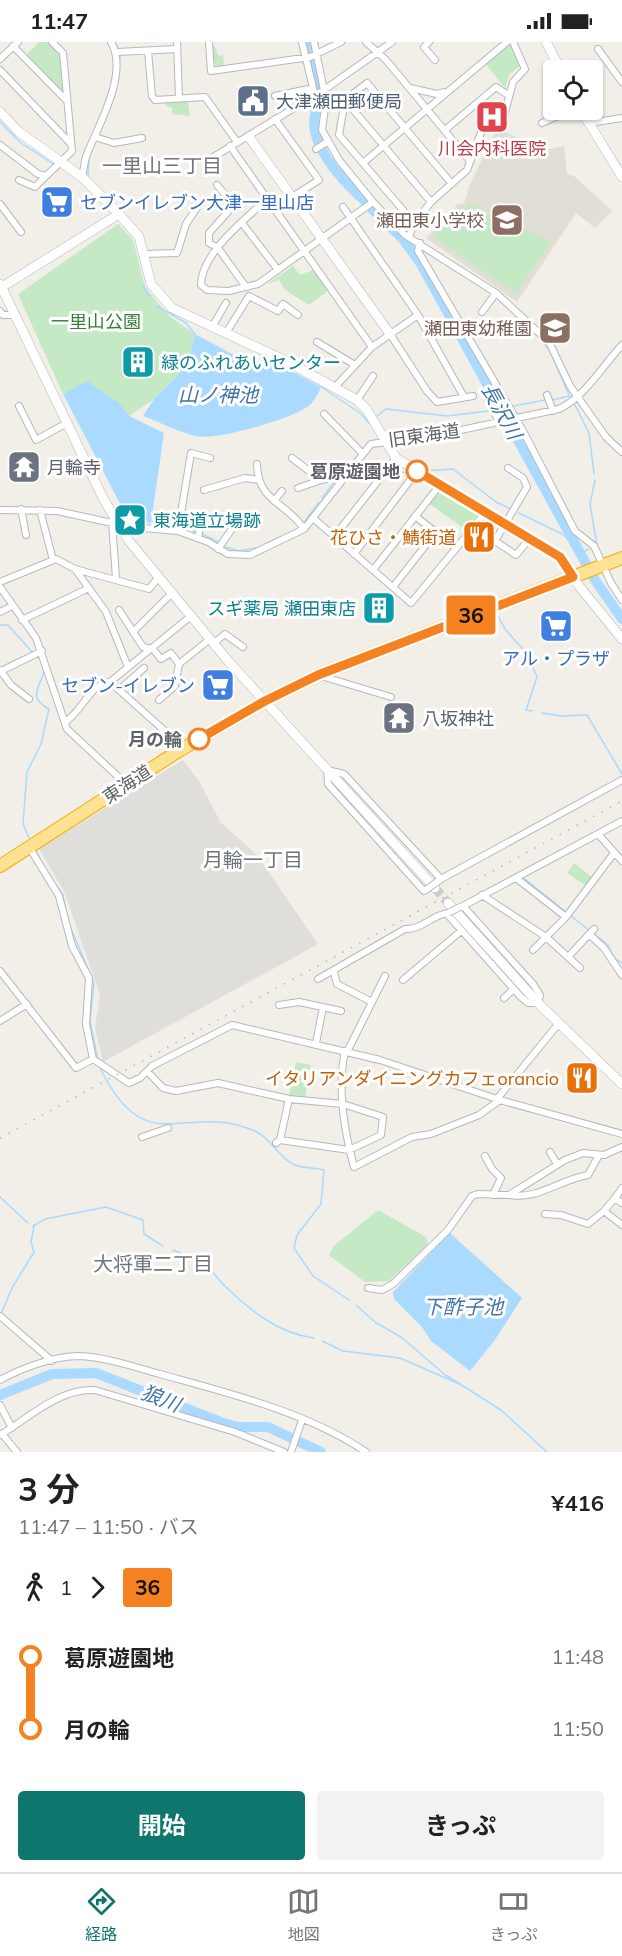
<!DOCTYPE html>
<html lang="ja">
<head>
<meta charset="utf-8">
<style>
  body { margin:0; font-family:Mulish,"Noto Sans JP",sans-serif; background:#f2f2f2; color:#222; height:100vh; display:flex; flex-direction:column; font-size:22px; white-space:nowrap }
  * { box-sizing:border-box; margin:0 }
  p { font-size:20px; color:#767676 }
  .icon { flex:none; width:33px; height:33px; fill:none; stroke:currentColor; stroke-width:2; stroke-linecap:round; stroke-linejoin:round }
  .map { position:relative; height:1410px; overflow:hidden }
  .panel { display:flex; flex-direction:column; background:#fff; flex:1 }
  .panel>* { flex:none }
  .badge { padding:0 12px; border-radius:4px; font-size:21px; line-height:39px }
  .tools { position:absolute; left:543px; top:18px; display:grid; gap:12px }
  .tools a { display:grid; place-items:center; width:60px; height:60px; border-radius:6px; background:#fff; box-shadow:0 2px 4px #0004; font-size:30px }
  .map>.badge { position:absolute; translate:-50% -50%; box-shadow:0 0 0 3px #fff }
  .legs { display:flex; align-items:center; gap:9px; height:66px; padding:0 18px; font-size:20px }
  .legs p { margin-inline-start:auto }
  .head { display:flex; align-items:center; justify-content:space-between; height:102px; padding:0 18px }
  h1 { font-size:33px; font-weight:700; line-height:45px }
  .action { display:flex; gap:12px; margin-top:auto; padding:12px 18px }
  .action a { flex:1; height:69px; border-radius:6px; background:#0f766e; color:#fff; font-size:24px; font-weight:700; line-height:69px; text-align:center }
  .action a+a { background:#f2f2f2; color:#222 }
  ul { padding:0 18px; list-style:none }
  li { display:flex; align-items:center; gap:21px; height:72px; font-size:22px }
  li i { display:grid; place-items:center; width:9px; height:100%; margin:0 8px; background:currentColor }
  li i::after { content:''; width:15px; height:15px; margin:-8px; border:4px solid; border-radius:50%; background:#fff }
  li p { margin-inline-start:auto }
  li:first-child i { background:linear-gradient(#0000 50%,currentColor 0) }
  li:last-child i { background:linear-gradient(currentColor 50%,#0000 0) }
  .status { display:flex; justify-content:space-between; align-items:center; height:42px; padding:0 30px; background:#fff; direction:ltr }
  .status svg { height:16px; fill:currentColor }
  .dock { display:flex; justify-content:space-around; align-items:center; height:84px; border-top:2px solid #e0e0e0; background:#fff; font-size:16px; color:#767676 }
  .dock a { display:grid; justify-items:center; gap:3px }
  .dock .selected { color:#0f766e }
  .map>svg:first-child { display:block }
</style>
</head>
<body>
<div class="status"><b>11:47</b><svg viewBox="0 0 49 12"><path d="M0 12V9h3v3zM5 12V6h3v6zM10 12V3h3v9zM15 12V0h3v12zM26 1h20v11H26zM47 4h2v5h-2z"/></svg></div>
<div class="map">
<svg width="622" height="1410" viewBox="0 0 622 1410">
  <rect width="100%" height="100%" fill="#f1efe8"/>
  <!-- industrial -->
  <path fill="#e0deda" d="M183 718 199 739 221 781 257 813 318 902 103 1020 95 986 100 953 64 849 39 807Z"/>
  <!-- education -->
  <path fill="#e1ded6" d="M497 86 530 102 537 109 564 104 567 132 574 134 612 169 595 186 576 171 517 260 426 196 458 162H464L470 142Z"/>
  <!-- green -->
  <path fill="#c5e8c5" d="M39 0H49L63 11 64 53 27 12Z
    M509 0 520 24 509 33 505 46 484 20Z
    M211 3H214L219 14 223 13 224 24H218L214 21Z
    M188 59 190 74 172 72V66L166 64V61Z
    M470 161 551 200 516 251 432 194Z
    M118 182 133 198 145 245 169 274 195 292 187 324 154 357 129 374 120 362 87 340 63 352 18 252Z
    M293 224 300 233 313 228 330 247 309 263 285 248 279 238 267 242Z
    M437 450 476 471 477 474 465 487 428 461Z
    M574 821 592 835 585 843 567 831Z
    M296 1020 311 1023 305 1057 289 1054Z
    M378 1168 426 1195 428 1202 389 1239 365 1240 329 1213 335 1203Z"/>
  <!-- water -->
  <path fill="#aadaff" d="M195 292 232 312 295 331 321 345C317 354 313 362 304 367 286 378 215 399 196 394 178 390 160 380 143 374L154 357 187 324Z
    M87 339 120 362 129 374 164 391 151 481 137 479 126 473 63 352Z
    M450 1191 522 1256 494 1299 470 1329 431 1299 422 1285 394 1257 393 1250Z"/>
  <g fill="none" stroke-linecap="round" stroke-linejoin="round">
    <!-- stream -->
    <path stroke="#aadaff" stroke-width="1.5" d="M115 0 118 6
      M119 25 120 14
      M0 80 20 100 53 122
      M88 134 89 115
      M407 200 414 205
      M423 209 438 217
      M143 243 150 255
      M157 264 186 281 195 292
      M541 297 550 309 570 355
      M321 345 360 371 369 381
      M552 358 569 354
      M575 363 589 391 594 432
      M514 364 545 358
      M497 367 503 366
      M377 374 386 367 447 374 489 369
      M424 429 453 427 496 460 511 467
      M389 431 411 430
      M354 432 379 431
      M339 434 342 431
      M595 438 590 462 597 503
      M322 456 334 440
      M519 471 562 492 581 509
      M152 479 174 483
      M305 479 319 460
      M183 485 197 490
      M202 492 219 500
      M265 502 280 495
      M226 505 239 509 256 506
      M581 511 589 507
      M498 574 505 587 528 613 537 635 526 668 532 669
      M0 583H8L32 610
      M542 671 561 674 587 673 622 732
      M29 796 23 782 27 730 41 702 49 667C27 655 40 646 44 629
      M36 809 44 824
      M525 837 566 870
      M56 843 63 853 67 875
      M570 873 590 889
      M69 882 94 941 90 979 98 1018
      M594 892 608 903 614 916 622 921
      M100 1026C147 1122 185 1058 255 1089 271 1096 278 1115 293 1122 302 1127 314 1125 324 1128L321 1162 297 1193 294 1206 313 1234 349 1258
      M0 1155 28 1181
      M33 1184 45 1177 106 1165 143 1178 144 1192 163 1204
      M173 1208C185 1213 197 1216 207 1224 214 1230 219 1239 226 1245 252 1270 278 1291 314 1296
      M356 1263 375 1280 401 1295 444 1332 501 1368 547 1410
      M1 1272 12 1246 34 1210 31 1200 34 1184
      M322 1299 343 1309 400 1316 457 1341"/>
    <!-- river -->
    <path stroke="#aadaff" stroke-width="10" d="M308 0 318 46
      M319 52C317 61 315 71 314 80 314 109 345 141 365 159
      M372 167 403 197 421 222 595 538 622 577
      M0 1353 52 1332 96 1331 223 1381 238 1385H268L321 1410"/>
    <!-- secondary-tunnel -->
    <path stroke="#ccccc8" stroke-width="9" stroke-dasharray="9 4.5" stroke-linecap="butt" d="M435 846 448 861"/>
    <defs>
      <path id="street" d="M177 0 179 56
        M209 0 211 29 310 15 341 0
        M302 0 315 54
        M314 0 326 58 322 88 339 118 373 160 405 193 496 251 549 300 570 344 606 395 622 410
        M366 0 386 18 469 118
        M429 0 424 5 435 18
        M13 4 67 59
        M598 7 622 40
        M148 9 152 54 155 58 205 55 237 100
        M117 10 177 7
        M0 17 18 0
        M0 28 71 102
        M410 46 437 52 444 50
        M275 54 313 46
        M345 58 431 160
        M275 77 319 138 292 155
        M542 81 571 68
        M589 81 622 76
        M445 88 496 45 508 53
        M95 95 114 101 142 96
        M0 103 38 132 46 134 72 109 63 11 52 0
        M230 104 372 305
        M316 107 327 100
        M210 117 324 48 392 0
        M363 121 507 0
        M82 135C84 128 84 119 87 112 99 82 129 31 111 0
        M19 138 35 145 46 134
        M217 143 234 163 209 191V201L218 206 246 245
        M267 157C246 177 201 211 201 243L207 248 229 249 258 242 373 160
        M0 162 21 190
        M343 165 418 273 464 355
        M242 181 278 228
        M414 181 339 93 345 58 367 41 452 142
        M409 195 414 181 431 160 467 128 482 88 504 74 513 40 525 27 513 0
        M420 201 418 209 522 387 575 489 594 504 611 541 622 558
        M144 212 177 211 186 182 200 161
        M0 269 3 273H16
        M482 270 496 251
        M212 285 226 261
        M226 291 249 254 278 269 283 262 298 273
        M390 292 427 349 437 360 473 354
        M317 300 355 323
        M496 344 485 351 499 380
        M335 345 372 305 418 273
        M547 353 553 369
        M357 358 373 334
        M19 364 36 398 67 381
        M324 372 362 411
        M292 416 321 438 333 435 340 441
        M257 422C258 461 287 460 304 487
        M508 426 523 436 527 445 495 499 516 513 530 496
        M298 446 321 438
        M204 448 245 436 259 438
        M274 459 282 449
        M21 467 26 493
        M0 468 57 469 131 485 178 489 208 500 228 512 250 513 304 487 371 402 433 394 559 367C585 355 603 323 622 303
        M40 468 53 518
        M415 474 456 506
        M313 476 411 561 486 470
        M112 480 116 536
        M178 489 191 411 210 416
        M334 495 396 416
        M198 496 201 481
        M218 507 236 481
        M354 512 417 429
        M75 527 106 570 128 625
        M373 528 440 443
        M0 540 56 517 75 527 149 547 158 536
        M0 545 36 596 67 687 126 742
        M393 545 436 490
        M119 568 143 605 153 607 161 617 171 611 179 622 210 597
        M0 570 12 564
        M22 578 89 546
        M133 590 171 552
        M214 601 225 592 243 605
        M0 628 11 643 29 657
        M1 629 42 609
        M321 634 391 655
        M110 640 184 706
        M119 648 144 626
        M159 658 175 644 179 622
        M65 680C82 670 90 641 110 640L191 574
        M598 792 622 819
        M29 805 59 854 72 904 89 936 86 982 93 1017
        M516 836 566 875
        M441 837 622 738
        M427 847 424 849 328 742 327 728 344 732 441 837 437 840
        M482 853 546 895 580 926
        M461 865 622 779
        M447 872 520 954 528 961H538L540 953 533 942 463 864
        M589 892 604 906 622 933
        M533 908 566 875 614 811
        M568 915 594 887
        M0 929 76 1026 93 1017 129 1041 140 1036 152 1024 232 983 380 1018 500 1058 622 1092
        M334 930 337 942 372 960
        M318 937 405 887C421 888 432 873 448 871
        M403 938 461 889
        M504 956 514 947
        M279 963 299 960 341 969
        M0 979 27 962
        M316 1001 323 965
        M345 1009C337 1046 344 1088 354 1125L412 1095 431 1092 479 1073 500 1058
        M347 1010 385 934
        M147 1029 163 1046 176 1049 218 1041 289 1057 343 1062 383 1075 381 1093 349 1108 280 1098
        M497 1057 559 981
        M142 1095 168 1086
        M276 1101 280 1098 289 1057
        M550 1110 557 1122
        M485 1114 492 1127 501 1136 493 1153
        M509 1153C538 1158 559 1138 588 1133L599 1113
        M615 1156 622 1146
        M622 1161 615 1156 604 1169 622 1183
        M545 1172 561 1173 588 1182 604 1169
        M368 1246 382 1248 393 1242 448 1188 472 1154 478 1152 509 1153 565 1118 583 1111 604 1113 622 1105
        M0 1274 52 1319
        M0 1338C22 1326 54 1314 79 1314 105 1315 135 1325 160 1332 228 1351 307 1370 366 1410
        M0 1363 12 1386
        M2 1392 17 1410
        M0 1393C29 1376 59 1346 95 1348L235 1390 284 1410
        M291 1410 302 1378"/>
      <path id="secondary" d="M546 0 561 28
        M581 68 622 135
        M0 70 19 90 82 135 119 172 139 195 151 242 172 266 284 318 357 358 367 368 396 416 560 515 579 544 622 597
        M249 95 390 292
        M0 242 104 458 129 499 229 620 435 846
        M2 245 119 172
        M448 861 538 961 622 1042"/>
      <path id="highway" d="M0 824 177 710 265 659 318 633 622 516"/>
    </defs>
    <!-- street casing -->
    <use href="#street" stroke="#b5b8bc" stroke-width="8"/>
    <!-- secondary casing -->
    <use href="#secondary" stroke="#b6babf" stroke-width="10"/>
    <!-- highway casing -->
    <use href="#highway" stroke="#f9ab00" stroke-width="14"/>
    <!-- street -->
    <use href="#street" stroke="#fff" stroke-width="6"/>
    <!-- secondary -->
    <use href="#secondary" stroke="#fff" stroke-width="9"/>
    <!-- highway -->
    <use href="#highway" stroke="#fde293" stroke-width="12"/>
    <!-- rail -->
    <path stroke="#b6b7b8" stroke-width="1.5" stroke-dasharray="1.5 8" stroke-linecap="butt" d="M0 1096 622 759"/>
    <defs>
      <path id="street-bridge" d="M427 847 437 840
        M448 871 460 865"/>
    </defs>
    <!-- street-bridge casing -->
    <use href="#street-bridge" stroke="#b5b8bc" stroke-width="8" stroke-linecap="butt"/>
    <!-- street-bridge -->
    <use href="#street-bridge" stroke="#fff" stroke-width="6"/>
  </g>
  <g fill="none" stroke-linecap="round" stroke-linejoin="round">
    <defs>
      <path id="line-1" d="M199 697 265 659 318 633 573 535 560 515 417 429"/>
    </defs>
    <!-- line-1 casing -->
    <use href="#line-1" stroke="#fff" stroke-width="14"/>
    <!-- line-1 -->
    <use href="#line-1" stroke="#f58220" stroke-width="9"/>
  </g>
  <!-- icons -->
  <defs>
    <symbol id="civic-square" viewBox="-11 -11 22 22"><rect x="-9" y="-9" width="18" height="18" rx="4" fill="#5c6f8a" stroke="#fff"/><path d="M-.6-6.5H3V-4.5H.6V-3L4-1V1h2V6H-6V1h2V-1L-.6-3ZM-1.2 2.5V6h2.4V2.5Z" fill="#fff"/></symbol>
    <symbol id="hospital-square" viewBox="-11 -11 22 22"><rect x="-9" y="-9" width="18" height="18" rx="4" fill="#e0444e" stroke="#fff"/><path d="M-5-5h3v3.5h4V-5h3V5h-3V1.5h-4V5h-3Z" fill="#fff"/></symbol>
    <symbol id="supermarket-square" viewBox="-11 -11 22 22"><rect x="-9" y="-9" width="18" height="18" rx="4" fill="#3f7fe0" stroke="#fff"/><path d="M-6-5.5h2.5l.6 2H6L4.5 2H-2.5L-4.4-4H-6ZM-1.5 3.2a1.3 1.3 0 1 0 .1 0ZM3 3.2a1.3 1.3 0 1 0 .1 0Z" fill="#fff"/></symbol>
    <symbol id="school-square" viewBox="-11 -11 22 22"><rect x="-9" y="-9" width="18" height="18" rx="4" fill="#8d6e63" stroke="#fff"/><path d="M0-5L7-2L0 1L-7-2ZM-4 1L0 2.5L4 1V4Q0 6-4 4Z" fill="#fff"/></symbol>
    <symbol id="building-square" viewBox="-11 -11 22 22"><rect x="-9" y="-9" width="18" height="18" rx="4" fill="#0f9aa8" stroke="#fff"/><path d="M-4-6H4V6H1V3H-1V6H-4ZM-2.5-4.3h1.7v1.8h-1.7ZM.8-4.3h1.7v1.8H.8ZM-2.5-1h1.7V.8h-1.7ZM.8-1h1.7V.8H.8Z" fill="#fff"/></symbol>
    <symbol id="temple-square" viewBox="-11 -11 22 22"><rect x="-9" y="-9" width="18" height="18" rx="4" fill="#6b7280" stroke="#fff"/><path d="M0-6L5-2H3V0L6.5 2.5H4V6H1.5V3h-3V6H-4V2.5H-6.5L-3 0V-2H-5Z" fill="#fff"/></symbol>
    <symbol id="sight-square" viewBox="-11 -11 22 22"><rect x="-9" y="-9" width="18" height="18" rx="4" fill="#0f9aa8" stroke="#fff"/><path d="M0-6L1.8-2.2L6-1.7L2.9 1.2L3.7 5.4L0 3.3L-3.7 5.4L-2.9 1.2L-6-1.7L-1.8-2.2Z" fill="#fff"/></symbol>
    <symbol id="restaurant-square" viewBox="-11 -11 22 22"><rect x="-9" y="-9" width="18" height="18" rx="4" fill="#e8710a" stroke="#fff"/><path d="M-5-6h1v4h1v-4h1v4h1v-4h1v5L-1.5 .5V6h-2V.5L-5-1ZM5-6V6H3V1.5H1.5Q1.5-4 5-6Z" fill="#fff"/></symbol>
  </defs>
  <g fill-rule="evenodd">
    <use href="#civic-square" x="234" y="40" width="38" height="38"/>
    <use href="#hospital-square" x="473" y="56" width="38" height="38"/>
    <use href="#supermarket-square" x="38" y="141" width="38" height="38"/>
    <use href="#school-square" x="488" y="159" width="38" height="38"/>
    <use href="#school-square" x="536" y="267" width="38" height="38"/>
    <use href="#building-square" x="119" y="301" width="38" height="38"/>
    <use href="#temple-square" x="5" y="406" width="38" height="38"/>
    <use href="#sight-square" x="111" y="459" width="38" height="38"/>
    <use href="#restaurant-square" x="460" y="476" width="38" height="38"/>
    <use href="#building-square" x="360" y="547" width="38" height="38"/>
    <use href="#supermarket-square" x="537" y="565" width="38" height="38"/>
    <use href="#supermarket-square" x="199" y="624" width="38" height="38"/>
    <use href="#temple-square" x="380" y="657" width="38" height="38"/>
    <use href="#restaurant-square" x="563" y="1017" width="38" height="38"/>
  </g>
  <!-- markers -->
  <g fill="#fff" stroke="#f58220" stroke-width="3">
    <circle cx="417" cy="429" r="10"/>
    <circle cx="199" cy="697" r="10"/>
  </g>
  <g text-anchor="middle" dominant-baseline="central" stroke-width="6" stroke-linejoin="round" paint-order="stroke">
    <!-- service labels -->
    <g font-size="18" fill="#4e5e75" stroke="#fff" text-anchor="start">
      <text x="276" y="59">大津瀬田郵便局</text>
    </g>
    <!-- health labels -->
    <g font-size="18" fill="#be3a42" stroke="#fff">
      <text x="492" y="106">川会内科医院</text>
    </g>
    <!-- shop labels -->
    <g font-size="18" fill="#366cbe" stroke="#fff" text-anchor="start">
      <text x="80" y="160">セブンイレブン大津一里山店</text>
      <text x="556" y="616" text-anchor="middle">アル・プラザ</text>
      <text x="195" y="643" text-anchor="end">セブン-イレブン</text>
    </g>
    <!-- education labels -->
    <g font-size="18" fill="#785e54" stroke="#fff" text-anchor="end">
      <text x="484" y="178">瀬田東小学校</text>
      <text x="532" y="286">瀬田東幼稚園</text>
    </g>
    <!-- park labels -->
    <g font-size="18" fill="#348238" stroke="#fff">
      <text x="96" y="279">一里山公園</text>
    </g>
    <!-- culture labels -->
    <g font-size="18" fill="#0d838f" stroke="#fff" text-anchor="start">
      <text x="161" y="320">緑のふれあいセンター</text>
      <text x="153" y="478">東海道立場跡</text>
      <text x="356" y="566" text-anchor="end">スギ薬局 瀬田東店</text>
    </g>
    <!-- street labels -->
    <g font-size="18" fill="#5f6368" stroke="#fff">
      <text transform="translate(424 393) rotate(-8)">旧東海道</text>
      <text transform="translate(127 742) rotate(-33)">東海道</text>
    </g>
    <!-- worship labels -->
    <g font-size="18" fill="#5b616d" stroke="#fff" text-anchor="start">
      <text x="47" y="425">月輪寺</text>
      <text x="422" y="676">八坂神社</text>
    </g>
    <!-- stop labels -->
    <g font-size="18" font-weight="bold" fill="#5f6368" stroke="#fff" text-anchor="end">
      <text x="400" y="429">葛原遊園地</text>
      <text x="182" y="697">月の輪</text>
    </g>
    <!-- food labels -->
    <g font-size="18" fill="#c56008" stroke="#fff" text-anchor="end">
      <text x="456" y="495">花ひさ・鯖街道</text>
      <text x="559" y="1036">イタリアンダイニングカフェorancio</text>
    </g>
    <!-- neighbourhood labels -->
    <g font-size="20" fill="#70757a" stroke="#fff">
      <text x="162" y="123">一里山三丁目</text>
      <text x="253" y="817">月輪一丁目</text>
      <text x="153" y="1221">大将軍二丁目</text>
    </g>
    <!-- water labels -->
    <g font-size="20" font-style="italic" fill="#4174aa" stroke="#fff">
      <text x="218" y="352">山ノ神池</text>
      <text transform="translate(502 369) rotate(61)">長沢川</text>
      <text x="463" y="1264">下酢子池</text>
      <text transform="translate(161 1356) rotate(21)">狼川</text>
    </g>
  </g>
</svg>
<div class="tools">
<a><svg class="icon" aria-label="locate" viewBox="0 0 24 24"><circle cx="12" cy="12" r="6"/><path d="M12 2v4M12 18v4M2 12h4M18 12h4"/></svg></a>
</div>
<b class="badge" style="left:471px;top:573px;background:#f58220;color:#111">36</b>
</div>
<section class="panel">
<div class="head"><div><h1>3 分</h1><p>11:47 – 11:50 · バス</p></div><b>¥416</b></div>
<div class="legs"><svg class="icon" aria-label="walk" viewBox="0 0 24 24"><circle cx="13" cy="4" r="2"/><path d="M13 8l-2 6 4 7M11 14l-3 7M7 12l3-4h3l4 4"/></svg>1<svg class="icon" aria-label="forward" viewBox="0 0 24 24"><path d="M9 5l7 7-7 7"/></svg><b class="badge" style="background:#f58220;color:#111">36</b></div>
<ul>
<li><i style="color:#f58220"></i><b>葛原遊園地</b><p>11:48</p></li>
<li><i style="color:#f58220"></i><b>月の輪</b><p>11:50</p></li>
</ul>
<div class="action"><a>開始</a><a>きっぷ</a></div>
</section>
<nav class="dock">
<a class="selected"><svg class="icon" aria-label="directions" viewBox="0 0 24 24"><path d="M12 3l9 9-9 9-9-9zM9 14v-3h6M13 9l2 2-2 2"/></svg>経路</a>
<a><svg class="icon" aria-label="map" viewBox="0 0 24 24"><path d="M3 6l6-2 6 2 6-2v14l-6 2-6-2-6 2zM9 4v14M15 6v14"/></svg>地図</a>
<a><svg class="icon" aria-label="tickets" viewBox="0 0 24 24"><path d="M3 7h18v10H3zM15 7v10"/></svg>きっぷ</a>
</nav>
</body>
</html>
